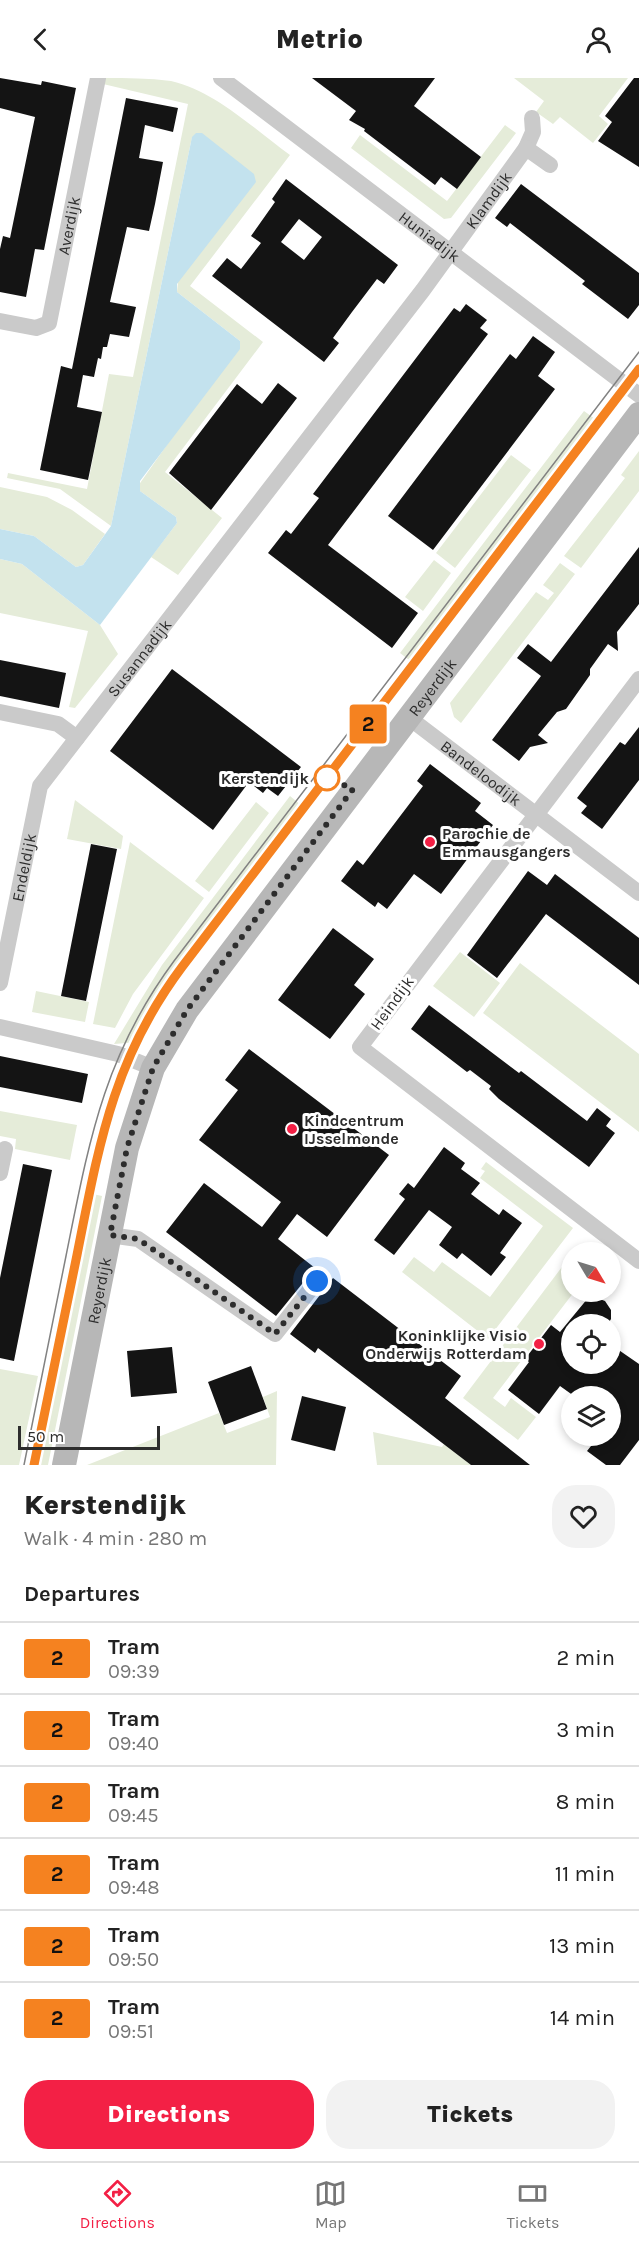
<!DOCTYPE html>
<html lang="en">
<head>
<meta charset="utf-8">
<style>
  body { margin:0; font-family:Karla,sans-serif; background:#f2f2f2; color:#222; height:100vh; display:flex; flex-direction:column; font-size:22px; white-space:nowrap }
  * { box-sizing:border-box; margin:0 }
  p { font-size:20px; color:#767676 }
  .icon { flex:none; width:33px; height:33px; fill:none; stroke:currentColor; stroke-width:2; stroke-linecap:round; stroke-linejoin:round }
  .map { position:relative; height:1387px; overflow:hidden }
  .drawer { display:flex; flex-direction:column; background:#fff; flex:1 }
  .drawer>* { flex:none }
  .badge { padding:0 12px; border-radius:4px; font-size:21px; line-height:39px }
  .needle { width:39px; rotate:128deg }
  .controls { position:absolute; left:561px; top:1164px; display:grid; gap:12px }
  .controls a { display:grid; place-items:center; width:60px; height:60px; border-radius:50%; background:#fff; box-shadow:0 3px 9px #0003; font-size:30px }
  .scale { position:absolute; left:18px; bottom:15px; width:142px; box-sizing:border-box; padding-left:6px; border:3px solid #2d2d2d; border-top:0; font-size:16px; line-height:21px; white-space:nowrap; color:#2d2d2d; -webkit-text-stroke:4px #fff; paint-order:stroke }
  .you { position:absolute; width:30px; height:30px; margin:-15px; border:4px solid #fff; border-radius:50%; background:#1a73e8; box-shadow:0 0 0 9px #1a73e833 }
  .map>.badge { position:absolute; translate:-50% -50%; box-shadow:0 0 0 3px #fff }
  h2 { padding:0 24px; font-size:22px; line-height:54px }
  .round { display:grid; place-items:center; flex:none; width:63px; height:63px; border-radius:24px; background:#f2f2f2 }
  .headline { display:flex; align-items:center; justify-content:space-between; height:102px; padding:0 24px }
  h1 { font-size:28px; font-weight:800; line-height:45px }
  .cta { display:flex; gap:12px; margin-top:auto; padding:12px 24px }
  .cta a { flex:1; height:69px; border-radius:24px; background:#f32045; color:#fff; font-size:24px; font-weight:800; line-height:69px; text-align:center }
  .cta a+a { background:#f2f2f2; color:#222 }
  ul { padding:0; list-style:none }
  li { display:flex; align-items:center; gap:18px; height:72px; padding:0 24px; border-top:2px solid #e0e0e0 }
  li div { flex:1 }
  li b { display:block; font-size:22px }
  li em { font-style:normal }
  li .badge { min-width:66px; font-weight:700; text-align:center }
  header { display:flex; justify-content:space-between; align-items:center; height:78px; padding:0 24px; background:#fff; font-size:27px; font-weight:800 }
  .tab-bar { display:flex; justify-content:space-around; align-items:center; height:84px; border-top:2px solid #e0e0e0; background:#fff; font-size:16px; color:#767676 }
  .tab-bar a { display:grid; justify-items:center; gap:3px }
  .tab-bar .current { color:#f32045 }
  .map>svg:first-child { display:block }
</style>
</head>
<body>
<header><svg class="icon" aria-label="back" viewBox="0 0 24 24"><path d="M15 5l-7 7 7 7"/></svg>Metrio<svg class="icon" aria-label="person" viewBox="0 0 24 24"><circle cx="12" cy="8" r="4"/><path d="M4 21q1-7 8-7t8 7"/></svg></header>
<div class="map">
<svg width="639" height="1387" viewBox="0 0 639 1387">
  <rect width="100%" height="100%" fill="#fff"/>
  <!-- green -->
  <path fill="#e5ecd9" d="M105 0C127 0 149 0 171 3 215 13 254 51 290 77L190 208 263 264 165 394 222 440 178 497 151 479 177 445 176 439 140 413 138 408 240 263 177 214 192 59 111 448 60 411 7 400 8 395 87 411 109 296 133 299 188 26 103 6Z
    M514 0H628L599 38 608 46 593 65 560 39 553 46 536 34 544 23Z
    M505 47 516 55 451 140 444 141 351 70 360 57 447 123Z
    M584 333 602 346 417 588 400 575Z
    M639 373V413L581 490 564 478 625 400 621 397Z
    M511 377 531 392 455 490 436 475Z
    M0 409 47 419 72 432 105 456 83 487 76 489 34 458 0 451Z
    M0 481 22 486 100 547 118 576 75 630 69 629 88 553 0 535Z
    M434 482 451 495 423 533 405 519Z
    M560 485 575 496 461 645 454 639 450 625 536 514 548 522 554 515 543 507Z
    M290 718 307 732 178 901 140 964 114 966 162 887Z
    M75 722 123 758 121 771 67 761Z
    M256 724 269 735 209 814 195 803Z
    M130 764 204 820 133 916 115 950 93 946Z
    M460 874 500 905 474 939 433 908Z
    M520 885 639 976V1054L483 935Z
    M36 913 89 924 85 944 32 934Z
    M0 1033 77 1047 70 1082 15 1071 16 1061 0 1058Z
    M486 1084 573 1150 488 1261 402 1194 414 1179 434 1194 442 1184 490 1219 543 1148 480 1100 485 1093 481 1091Z
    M93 1116 102 1118 48 1387H38Z
    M571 1177 572 1214H574L493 1320 505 1329 511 1320 536 1339 518 1362 463 1320Z
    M0 1291 38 1298 19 1387H0Z
    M277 1313 276 1387H87L219 1335 227 1355 270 1339 263 1319Z
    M373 1354 442 1369 444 1366 471 1387H377Z"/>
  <!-- water -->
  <path fill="#c3e2ee" d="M196 55H202L254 96 256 104 177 206V214L240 263V271L140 403V413L176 439 177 445 100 547 22 486 0 481V451L34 458 76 489 83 487 111 448 192 59Z"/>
  <!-- building -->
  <path fill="#141414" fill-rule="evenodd" d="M0 0 41 7 42 3 76 10 44 172 35 171 26 219 0 214V171L3 158 10 160 35 39 0 30Z
    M312 0H435L414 28 481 79 457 111 441 99 435 107 364 53 365 51 349 42 356 33Z
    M634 0H639V89L598 63 612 44 605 38Z
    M126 20 178 30 173 54 145 47 139 80 163 84 155 126 149 153 127 149 110 224 136 229 129 259 110 256 107 269H103L101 281 98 280 94 299 83 297 77 329 102 334 88 402 40 392 61 288 72 291Z
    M286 101 398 187 384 206 377 201 352 234 333 260 339 265 324 284 212 198 227 180 241 191 261 165 251 158 275 124 272 121ZM299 141 322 159 304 182 281 164Z
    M521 106 639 195V227L628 241 582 206 585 203 510 145 507 149 495 140Z
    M466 226 487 242 480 250 488 256 328 467 418 535 392 570 268 475 286 452 291 456 319 420 313 416 454 230 460 234Z
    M533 258 555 274 538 298 555 311 433 472 388 438 510 276 516 281Z
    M278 305 297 320 211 432 169 395 237 306 262 326Z
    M639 469V526L617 554 618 573 608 566 590 591V597L566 631 557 634 538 657 548 665 530 669 519 683 492 662 541 598 517 580 528 566 551 584Z
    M0 582 66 595 59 630 0 618Z
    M172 591 301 689 278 718 267 710 263 715 249 704 213 752 110 673Z
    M639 649V702L602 751 581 735 587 728 577 720 620 664 625 667Z
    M430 686 481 725 475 733 493 747 441 816 414 796 387 831 378 824 375 829 341 803 357 782 363 787 423 708 417 703Z
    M91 766 117 771 86 923 61 918Z
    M528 793 547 807 555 796 639 860V907L546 836 497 900 467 877Z
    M333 850 374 881 354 907 365 916 330 961 278 922Z
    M429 927 519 995 521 993 587 1043 597 1030 611 1041 606 1048 615 1055 589 1089 499 1021 489 1011 491 1008 470 992 467 994 411 951Z
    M249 971 389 1077 327 1159 297 1136 278 1161 315 1190 276 1238 166 1154 204 1105 262 1149 281 1124 199 1062 238 1012 225 1002Z
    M0 978 88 996 82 1025 0 1009Z
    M444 1069 465 1085 461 1091 480 1105 471 1116 499 1137 503 1131 522 1145 500 1175 506 1179 491 1198 462 1175 457 1181 439 1167 452 1149 429 1132 394 1177 374 1162 405 1121 399 1116 408 1105 414 1110Z
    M23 1086 52 1092 14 1283 0 1280V1200Z
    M333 1200 461 1298 445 1320 530 1387H471L318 1270 315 1275 290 1256Z
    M588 1220H597L605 1223 611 1232V1241L608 1246H572V1286H610V1266L639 1286V1362L620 1387H606L587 1373 599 1358H610V1318H574L560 1308 539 1336 508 1312 529 1284 525 1281 551 1247 560 1254Z
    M172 1269 177 1315 131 1319 127 1273Z
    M251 1288 267 1331 224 1347 208 1304Z
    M302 1318 346 1329 335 1373 291 1362Z"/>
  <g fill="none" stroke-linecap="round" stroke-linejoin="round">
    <!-- street -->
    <g stroke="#cacaca" stroke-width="16">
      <path id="s1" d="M221 0 639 317"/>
      <path d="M526 70 533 54 532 40"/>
      <path id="s2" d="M0 243 36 250 49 245 98 0"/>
      <path d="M639 601 360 969 639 1183"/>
      <path d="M0 634 58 646 77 660"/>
      <path id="s3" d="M408 639 639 815"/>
      <path id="s4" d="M0 905 40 708 423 212 526 70 550 87"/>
      <path d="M0 949 118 976 153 990"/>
      <path d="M0 1095 5 1071"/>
      <path d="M109 1157 138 1161 275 1256 321 1198"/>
    </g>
    <!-- secondary -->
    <path stroke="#b7b7b7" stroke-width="24" id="s5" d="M64 1387 127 1070 153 990 187 932 639 336"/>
    <!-- tram -->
    <path stroke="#828282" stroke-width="1.5" d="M24 1387C38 1317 52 1247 66 1178 89 1064 103 979 174 883L639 274
      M34 1387C48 1318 62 1250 76 1181 98 1070 112 983 182 889L639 291"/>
  </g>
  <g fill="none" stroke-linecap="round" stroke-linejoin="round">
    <defs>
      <path id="line" d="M34 1387C48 1317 63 1247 77 1177 99 1067 113 981 182 889L639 291"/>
    </defs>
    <!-- line casing -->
    <use href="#line" stroke="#fff" stroke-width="14"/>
    <!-- line -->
    <use href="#line" stroke="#f58220" stroke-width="9"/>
    <!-- walk -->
    <path stroke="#2d2d2d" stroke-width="6" stroke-dasharray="0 10.8" d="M317 1203 275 1256 138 1161 110 1157 127 1070 153 990 187 932 353 711 327 700"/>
  </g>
  <!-- markers -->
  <circle fill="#fff" stroke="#f58220" stroke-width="3" cx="327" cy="700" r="12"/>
  <g fill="#f32045" stroke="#fff" stroke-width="2">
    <circle cx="430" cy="764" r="6"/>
    <circle cx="292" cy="1051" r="6"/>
    <circle cx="539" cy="1266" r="6"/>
  </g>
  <g text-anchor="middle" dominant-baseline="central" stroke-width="6" stroke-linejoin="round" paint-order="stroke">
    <!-- street labels -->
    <g font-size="16" fill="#2d2d2d" stroke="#fff">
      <text stroke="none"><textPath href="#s4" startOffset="939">Klamdijk</textPath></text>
      <text stroke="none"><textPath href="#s2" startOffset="150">Averdijk</textPath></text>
      <text stroke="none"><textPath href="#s1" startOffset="262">Huniadijk</textPath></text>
      <text stroke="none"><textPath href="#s4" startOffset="363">Susannadijk</textPath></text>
      <text stroke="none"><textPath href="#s5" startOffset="880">Reyerdijk</textPath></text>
      <text stroke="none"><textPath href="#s3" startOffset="92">Bandeloodijk</textPath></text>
      <text stroke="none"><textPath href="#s4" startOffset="118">Endeldijk</textPath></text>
      <text transform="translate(392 925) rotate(-54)">Heindijk</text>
      <text stroke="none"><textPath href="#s5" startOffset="178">Reyerdijk</textPath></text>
    </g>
    <!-- stop labels -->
    <g font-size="16" font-weight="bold" fill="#2d2d2d" stroke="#fff" text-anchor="end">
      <text x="309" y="700">Kerstendijk</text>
    </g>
    <!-- poi labels -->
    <g font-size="16" font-weight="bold" fill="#2d2d2d" stroke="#fff" text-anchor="start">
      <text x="442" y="755">Parochie de<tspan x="442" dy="18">Emmausgangers</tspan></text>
      <text x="304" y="1042">Kindcentrum<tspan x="304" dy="18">IJsselmonde</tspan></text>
      <text x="527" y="1257" text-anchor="end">Koninklijke Visio<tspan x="527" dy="18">Onderwijs Rotterdam</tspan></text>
    </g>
  </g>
</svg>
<div class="controls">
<a><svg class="needle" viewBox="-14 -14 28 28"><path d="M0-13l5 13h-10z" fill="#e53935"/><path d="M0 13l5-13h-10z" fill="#767676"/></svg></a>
<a><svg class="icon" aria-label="locate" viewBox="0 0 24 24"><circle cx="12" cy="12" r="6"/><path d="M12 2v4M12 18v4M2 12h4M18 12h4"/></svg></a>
<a><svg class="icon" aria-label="layers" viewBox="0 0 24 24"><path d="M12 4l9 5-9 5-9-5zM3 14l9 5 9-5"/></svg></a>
</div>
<div class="scale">50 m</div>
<div class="you" style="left:317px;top:1203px"></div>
<b class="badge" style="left:368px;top:646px;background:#f58220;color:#111">2</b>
</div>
<section class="drawer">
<div class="headline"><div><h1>Kerstendijk</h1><p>Walk · 4 min · 280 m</p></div><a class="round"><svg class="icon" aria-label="heart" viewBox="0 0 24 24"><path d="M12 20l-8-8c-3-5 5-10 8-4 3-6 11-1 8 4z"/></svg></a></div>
<h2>Departures</h2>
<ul>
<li><span class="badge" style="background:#f58220;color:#111">2</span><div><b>Tram</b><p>09:39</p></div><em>2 min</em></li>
<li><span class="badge" style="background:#f58220;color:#111">2</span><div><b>Tram</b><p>09:40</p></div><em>3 min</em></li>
<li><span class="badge" style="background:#f58220;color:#111">2</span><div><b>Tram</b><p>09:45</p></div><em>8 min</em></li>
<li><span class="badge" style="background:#f58220;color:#111">2</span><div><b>Tram</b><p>09:48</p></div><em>11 min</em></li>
<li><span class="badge" style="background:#f58220;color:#111">2</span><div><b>Tram</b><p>09:50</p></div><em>13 min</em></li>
<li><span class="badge" style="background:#f58220;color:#111">2</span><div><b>Tram</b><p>09:51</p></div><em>14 min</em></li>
</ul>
<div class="cta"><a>Directions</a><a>Tickets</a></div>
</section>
<nav class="tab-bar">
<a class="current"><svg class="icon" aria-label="directions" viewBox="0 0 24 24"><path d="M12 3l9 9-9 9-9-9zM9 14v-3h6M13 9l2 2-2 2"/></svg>Directions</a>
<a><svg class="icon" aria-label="map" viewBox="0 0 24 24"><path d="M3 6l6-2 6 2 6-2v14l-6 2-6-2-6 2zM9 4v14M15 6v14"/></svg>Map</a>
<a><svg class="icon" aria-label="tickets" viewBox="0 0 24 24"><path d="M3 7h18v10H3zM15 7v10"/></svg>Tickets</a>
</nav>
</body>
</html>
